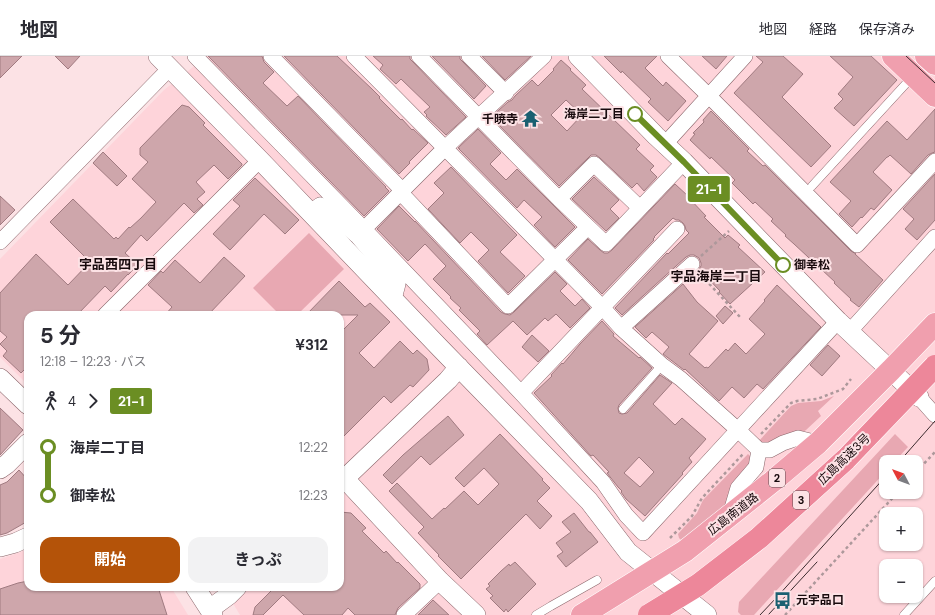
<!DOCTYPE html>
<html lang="ja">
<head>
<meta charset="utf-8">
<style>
  body { margin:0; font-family:"DM Sans","Noto Sans JP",sans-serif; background:#f2f2f3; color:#2b2b33; height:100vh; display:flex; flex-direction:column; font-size:15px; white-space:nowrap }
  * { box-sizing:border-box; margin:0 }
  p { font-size:13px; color:#7c7c81 }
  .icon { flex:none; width:22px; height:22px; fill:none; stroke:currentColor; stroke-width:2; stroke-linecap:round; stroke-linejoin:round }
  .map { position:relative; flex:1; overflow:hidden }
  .sheet { position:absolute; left:24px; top:255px; width:320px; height:280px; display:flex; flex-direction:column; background:#fff; border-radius:12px; box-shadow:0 1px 3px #0004 }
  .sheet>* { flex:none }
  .badge { padding:0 8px; border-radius:3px; font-size:14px; line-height:26px }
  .needle { width:26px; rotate:311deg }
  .fabs { position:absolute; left:879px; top:399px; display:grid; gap:8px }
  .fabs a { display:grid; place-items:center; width:44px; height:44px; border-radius:8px; background:#fff; box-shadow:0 1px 3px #0004; font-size:20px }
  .map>.badge { position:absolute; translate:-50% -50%; box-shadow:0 0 0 2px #fff }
  .legs { display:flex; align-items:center; gap:6px; height:44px; padding:0 16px; font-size:13px }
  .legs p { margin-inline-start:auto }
  .overview { display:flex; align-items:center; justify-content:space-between; height:68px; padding:0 16px }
  h1 { font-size:22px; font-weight:700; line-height:30px }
  .button { display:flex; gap:8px; margin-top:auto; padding:8px 16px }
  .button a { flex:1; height:46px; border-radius:12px; background:#b45309; color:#fff; font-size:16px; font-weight:700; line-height:46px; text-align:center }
  .button a+a { background:#f2f2f3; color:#2b2b33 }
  ul { padding:0 16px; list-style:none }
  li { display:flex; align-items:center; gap:14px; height:48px; font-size:15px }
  li i { display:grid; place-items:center; width:6px; height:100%; margin:0 5px; background:currentColor }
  li i::after { content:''; width:10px; height:10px; margin:-5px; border:3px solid; border-radius:50%; background:#fff }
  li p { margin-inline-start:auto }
  li:first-child i { background:linear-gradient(#0000 50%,currentColor 0) }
  li:last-child i { background:linear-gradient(currentColor 50%,#0000 0) }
  header { display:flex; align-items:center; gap:24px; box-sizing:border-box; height:56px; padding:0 20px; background:#fff; border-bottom:1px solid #e1e1e2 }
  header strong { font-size:19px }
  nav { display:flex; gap:22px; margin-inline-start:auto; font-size:14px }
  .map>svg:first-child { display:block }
</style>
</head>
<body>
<header>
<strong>地図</strong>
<nav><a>地図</a><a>経路</a><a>保存済み</a></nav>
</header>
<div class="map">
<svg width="935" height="559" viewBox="0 0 935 559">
  <rect width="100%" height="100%" fill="#fce2e5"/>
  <!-- built -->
  <path fill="#fed4da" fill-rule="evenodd" d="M207 0H935V559H240L223 531H340V259H28V329L0 301V203L164 34ZM886 406H916V436H886ZM886 458H916V488H886ZM886 510H916V540H886Z
    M28 493V531H171L188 559H0V503L18 497Z"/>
  <!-- green -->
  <path fill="#e8a8b2" d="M309 177 344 213 297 259H280L253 232Z
    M834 340 818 355 821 360 806 374 800 378 771 390 757 387 791 350 798 347 821 345Z
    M895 378 908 391 894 406H886V415L754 559H741L738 556 739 546Z
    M748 398 750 400V408L737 425 721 457 683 486 679 482 678 478 697 457 703 444Z"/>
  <!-- building -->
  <path fill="#cea6ab" stroke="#a07a80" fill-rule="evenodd" d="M0 0H22L0 22Z
    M55 0H80L68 13Z
    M208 0H262L264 6 274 16 263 27 287 50 298 40 386 131H385L389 135 364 160Z
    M284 0H337L372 33 380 41 379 42 401 64 402 63 412 74 413 73 428 87 409 106 410 107 399 118Z
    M373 0H410V3L413 6 466 61 446 79 426 60 427 59 424 56 430 51 401 23 396 28 380 13 383 9Z
    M432 0H460V3L463 6 486 30 474 43Z
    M482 0H531L505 24Z
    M604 0H657L645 12 663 30 666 26 686 45 668 65 648 46 651 43 622 15 621 17Z
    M702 0H727L716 13Z
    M756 0H783L803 18 782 41 831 90 811 111 734 37 763 6Z
    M830 0H871L897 24 854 70 834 52 843 43 838 38 853 21Z
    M561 4 571 13 570 14 586 29 582 33 640 89 636 93 654 110 650 114 657 121 644 135 637 127 632 132 631 131 600 102 596 99H591L588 102 559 130 491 61 508 46 512 44 515 40 532 24 538 30 554 14 553 13ZM566 44 582 59 567 75 551 59Z
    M182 49 189 51 205 67 203 69 242 108V109L228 123 214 109 196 126 205 136 197 143 203 149 194 157 184 147 147 185 141 179 125 197 138 209 128 219V218L111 236 105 230 77 259H28V310L21 317 3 300 7 295 0 288 7 281 0 275V237L36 198 68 229 90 206 50 166 73 143 114 183 116 181 118 183 129 171 130 172 141 162 156 146 132 123 148 106 140 99V92Z
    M935 53V96L932 97 928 99 911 118 890 99 888 101H887L873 116 892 134 874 154 871 152 862 162 861 161 852 171 839 158 851 145 830 126 887 65 907 84Z
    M711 55 749 93 747 95 763 110 765 109 851 195 856 198H855L883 224 859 251 850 244 851 243 834 227 835 226 794 188 785 180 786 179 771 165 773 163 755 146 753 148 732 127 735 124 711 101 710 103 690 84 695 78 693 77 704 66 703 64Z
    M478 73 501 97 490 108 506 124 517 113 575 171 555 191 534 169 542 161 524 144 517 152 459 93H460L458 92Z
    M103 96 127 120 117 130 93 107Z
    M451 111 517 179 500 196 525 220 508 237 478 205 489 194 471 176 460 187 428 153 444 137 434 127Z
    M935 118V164L917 184 905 173 914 163 903 153Z
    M594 121 619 144 610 153 619 162 606 175 572 143Z
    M255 122 299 164 285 178 264 158 230 194 213 178 240 150 233 144Z
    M675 128 688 140H687L706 160 704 161 725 182 728 179 740 189 738 191 765 216 730 248 719 236 720 235 699 213 701 210V207L699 202 694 199H690L686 201 622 259 615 252 667 197 668 198 689 177 686 174 685 170 683 167 679 164H676L673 162 654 181H655L653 183 654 184 602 238 568 204 588 183 600 194 604 197H608L612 194Z
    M0 140 15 154 0 169Z
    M399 150 415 166V165L501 256 505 258 510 259 514 256 555 216 567 228 560 235 575 250 582 243 590 252 570 272 556 258 548 265 545 262 527 279 513 265 487 289 477 278 480 275 459 254 461 252 450 242 451 241 433 223 446 210 425 188 408 205 377 173Z
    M224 201 245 220 208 259H165L172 251 148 229 161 215 163 217 175 204 200 227Z
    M339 225 365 251 370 247 390 266 359 297 374 312 400 285 413 298 417 294 427 303 429 314 413 331 410 329 391 347 384 340 340 384V277L358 259H306Z
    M683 228 697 246 718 265 689 298 705 312 706 311 708 312 726 293 728 295 735 287 746 298 765 278 749 263 765 245 764 244 777 229 821 271 763 333 757 328 744 342 732 331 719 345 685 313 684 314 663 298 669 291 652 276 646 282 635 271Z
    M725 250 733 257 723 268 716 260Z
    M602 265 614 278 613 280 639 302 640 301 652 312 619 349 618 352 619 357 622 358 627 357 660 319 672 327 653 348 675 369 682 362 706 383 689 402 692 406 682 417 683 418 645 460 626 443 621 436 622 435 618 431 607 417 609 416 593 399 591 400 534 337 552 320 551 319 562 307 563 308 580 288ZM639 401 654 416 640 431 624 417Z
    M532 279 549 295 538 306 522 291Z
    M828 289 840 300 822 320 810 309Z
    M0 352 23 374 0 399Z
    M448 360 464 379 430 409 421 400 392 428 383 419 403 399Z
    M500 378 543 423 542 424 550 432 537 445 552 460 540 473 526 458 461 523 438 500 439 499 418 477 424 471 389 435 397 427 432 463 444 452 445 453 464 435 478 449 499 428 484 412 464 431 455 422Z
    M19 414 28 424V465L7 477 0 479V429L7 426Z
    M340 456 351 457 366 472 362 475 384 497 386 495 397 507 398 506 420 528V532L398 552 395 559H355L348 552 342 559H304L283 539 263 559H253L255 551 275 531H340Z
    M574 457 589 476H590L598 486 566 511 557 500 563 496 556 487 571 476 562 466Z
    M515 506 536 528 508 556 506 553 504 556 490 542 493 540 486 533 490 530 488 528 501 515 509 508 510 510Z
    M28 525V531H158L167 559H0V533L18 527Z
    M433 544 449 559H418Z"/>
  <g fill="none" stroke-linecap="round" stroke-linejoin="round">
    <defs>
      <path id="service" d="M812 130 913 20
        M623 353 662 309
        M536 559 551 550 597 524
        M904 559 935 525"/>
      <path id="minor" d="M195 0 364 173 521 337 603 426 626 459 643 477 838 265
        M271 0 403 135
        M354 0 603 252 621 272 662 309 681 323 738 374 759 394
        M419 0 559 143 606 188 684 106
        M469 0 506 37
        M668 0 709 40 857 189 935 105
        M665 88 745 0
        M401 137 508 250 588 171
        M559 143 594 108 640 152
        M310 156 320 149 357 180 398 228 394 243
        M358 179 445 92 544 0
        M0 186 170 12
        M105 259 260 104
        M621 272 692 208
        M850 275 935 181
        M521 337 677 173
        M919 341 935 359
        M730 459 738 432 756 411 759 394H770L783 387 798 382 818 387
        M404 559 440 525"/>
      <path id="tertiary" d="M158 0 260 104 441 293 589 445 628 496 707 559
        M578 0 656 80 684 106 838 265 919 341
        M0 322 28 349
        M0 413 7 408 28 387
        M345 423 440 525 476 559
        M340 427 448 324 459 311
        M0 491 15 487 28 481
        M195 531 213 559
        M210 553 229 539 237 531"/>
      <path id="trunk" d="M893 0 935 40
        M926 0 935 8
        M582 559 685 495 773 425 818 387 891 314 935 268"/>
    </defs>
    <!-- service casing -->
    <use href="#service" stroke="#8a656a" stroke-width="9"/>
    <!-- minor casing -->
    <use href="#minor" stroke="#8a656a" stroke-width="16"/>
    <!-- tertiary casing -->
    <use href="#tertiary" stroke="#8a656a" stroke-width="20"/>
    <!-- trunk casing -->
    <use href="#trunk" stroke="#fff" stroke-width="23"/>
    <!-- path -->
    <path stroke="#ad989b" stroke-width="2.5" stroke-dasharray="3 3" stroke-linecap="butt" d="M701 200 729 175
      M701 219 740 261
      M761 378 791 347 797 345 817 343 843 333 851 323
      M916 416 935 396
      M670 482 692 460 702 442 743 398
      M785 559 898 436"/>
    <!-- service -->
    <use href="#service" stroke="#fff" stroke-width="8"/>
    <!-- minor -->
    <use href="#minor" stroke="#fff" stroke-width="15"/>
    <!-- tertiary -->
    <use href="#tertiary" stroke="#fff" stroke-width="19"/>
    <!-- trunk -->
    <use href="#trunk" stroke="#f09fae" stroke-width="22"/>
    <!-- tram -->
    <path stroke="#3c2c2f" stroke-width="1" d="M906 0 935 27
      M899 406 935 365
      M769 558 817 506
      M760 559 777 541 886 420"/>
    <defs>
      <path id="motorway-bridge" d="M649 559 698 529 759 482 846 403 935 310"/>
    </defs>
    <!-- motorway-bridge casing -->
    <use href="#motorway-bridge" stroke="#fff" stroke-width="23" stroke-linecap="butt"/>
    <!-- motorway-bridge -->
    <use href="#motorway-bridge" stroke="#ed879a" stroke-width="22"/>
  </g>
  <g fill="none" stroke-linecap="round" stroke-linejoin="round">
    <defs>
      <path id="line-1" d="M635 58 684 106 783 209"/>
    </defs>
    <!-- line-1 casing -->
    <use href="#line-1" stroke="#fff" stroke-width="9"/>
    <!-- line-1 -->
    <use href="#line-1" stroke="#6b8e23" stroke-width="6"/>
  </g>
  <!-- icons -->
  <defs>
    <symbol id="temple-bare" viewBox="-9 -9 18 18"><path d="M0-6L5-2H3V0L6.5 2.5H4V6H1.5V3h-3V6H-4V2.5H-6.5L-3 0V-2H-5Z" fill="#1a6071" stroke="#fce2e5" stroke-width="2.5" paint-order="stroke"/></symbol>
    <symbol id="bus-bare" viewBox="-9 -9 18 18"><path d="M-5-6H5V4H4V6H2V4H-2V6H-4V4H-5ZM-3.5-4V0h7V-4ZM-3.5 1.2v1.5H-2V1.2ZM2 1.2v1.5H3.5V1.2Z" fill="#1a6071" stroke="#fce2e5" stroke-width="2.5" paint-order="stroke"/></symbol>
  </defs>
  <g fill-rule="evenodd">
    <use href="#temple-bare" x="518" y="50" width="25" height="25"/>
    <use href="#bus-bare" x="770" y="532" width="25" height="25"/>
  </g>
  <!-- markers -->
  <g fill="#fff" stroke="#6b8e23" stroke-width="2">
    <circle cx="635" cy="58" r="7"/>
    <circle cx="783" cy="209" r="7"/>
  </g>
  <g text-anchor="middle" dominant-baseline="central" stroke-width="4" stroke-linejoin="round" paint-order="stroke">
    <!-- shield labels -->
    <g fill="#fce2e5" stroke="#5c4b4e" stroke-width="1">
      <rect x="769" y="413" width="16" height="18" rx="3"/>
      <rect x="793" y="435" width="16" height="18" rx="3"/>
    </g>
    <g font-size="11" font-weight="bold" fill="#180a0d">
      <text x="777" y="422">2</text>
      <text x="801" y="444">3</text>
    </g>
    <!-- stop labels -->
    <g font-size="12" font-weight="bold" fill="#180a0d" stroke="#fce2e5" text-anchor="end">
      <text x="624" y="58">海岸二丁目</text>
      <text x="794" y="209" text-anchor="start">御幸松</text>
    </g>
    <!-- poi labels -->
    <g font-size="12" font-weight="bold" fill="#180a0d" stroke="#fce2e5" text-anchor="end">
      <text x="518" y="63">千暁寺</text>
      <text x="796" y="544" text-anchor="start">元宇品口</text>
    </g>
    <!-- street labels -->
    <g font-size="12" fill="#180a0d" stroke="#fce2e5">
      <text transform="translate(844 403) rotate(-44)">広島高速3号</text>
      <text transform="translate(733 458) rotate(-38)">広島南道路</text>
    </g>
    <!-- neighbourhood labels -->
    <g font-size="13" font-weight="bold" fill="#180a0d" stroke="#fce2e5">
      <text x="118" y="208">宇品西四丁目</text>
      <text x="716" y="220">宇品海岸二丁目</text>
    </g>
  </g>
</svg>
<div class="fabs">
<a><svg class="needle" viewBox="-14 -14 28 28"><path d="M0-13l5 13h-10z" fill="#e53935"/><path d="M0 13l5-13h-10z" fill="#7c7c81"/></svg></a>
<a>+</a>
<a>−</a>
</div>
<b class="badge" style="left:709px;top:133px;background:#6b8e23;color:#fff">21-1</b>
<section class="sheet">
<div class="overview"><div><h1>5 分</h1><p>12:18 – 12:23 · バス</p></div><b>¥312</b></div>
<div class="legs"><svg class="icon" aria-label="walk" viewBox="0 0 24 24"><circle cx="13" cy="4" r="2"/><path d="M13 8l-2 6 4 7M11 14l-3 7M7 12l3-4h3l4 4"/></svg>4<svg class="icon" aria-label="forward" viewBox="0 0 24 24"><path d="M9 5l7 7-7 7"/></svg><b class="badge" style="background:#6b8e23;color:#fff">21-1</b></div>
<ul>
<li><i style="color:#6b8e23"></i><b>海岸二丁目</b><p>12:22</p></li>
<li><i style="color:#6b8e23"></i><b>御幸松</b><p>12:23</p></li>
</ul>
<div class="button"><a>開始</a><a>きっぷ</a></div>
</section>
</div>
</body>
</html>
